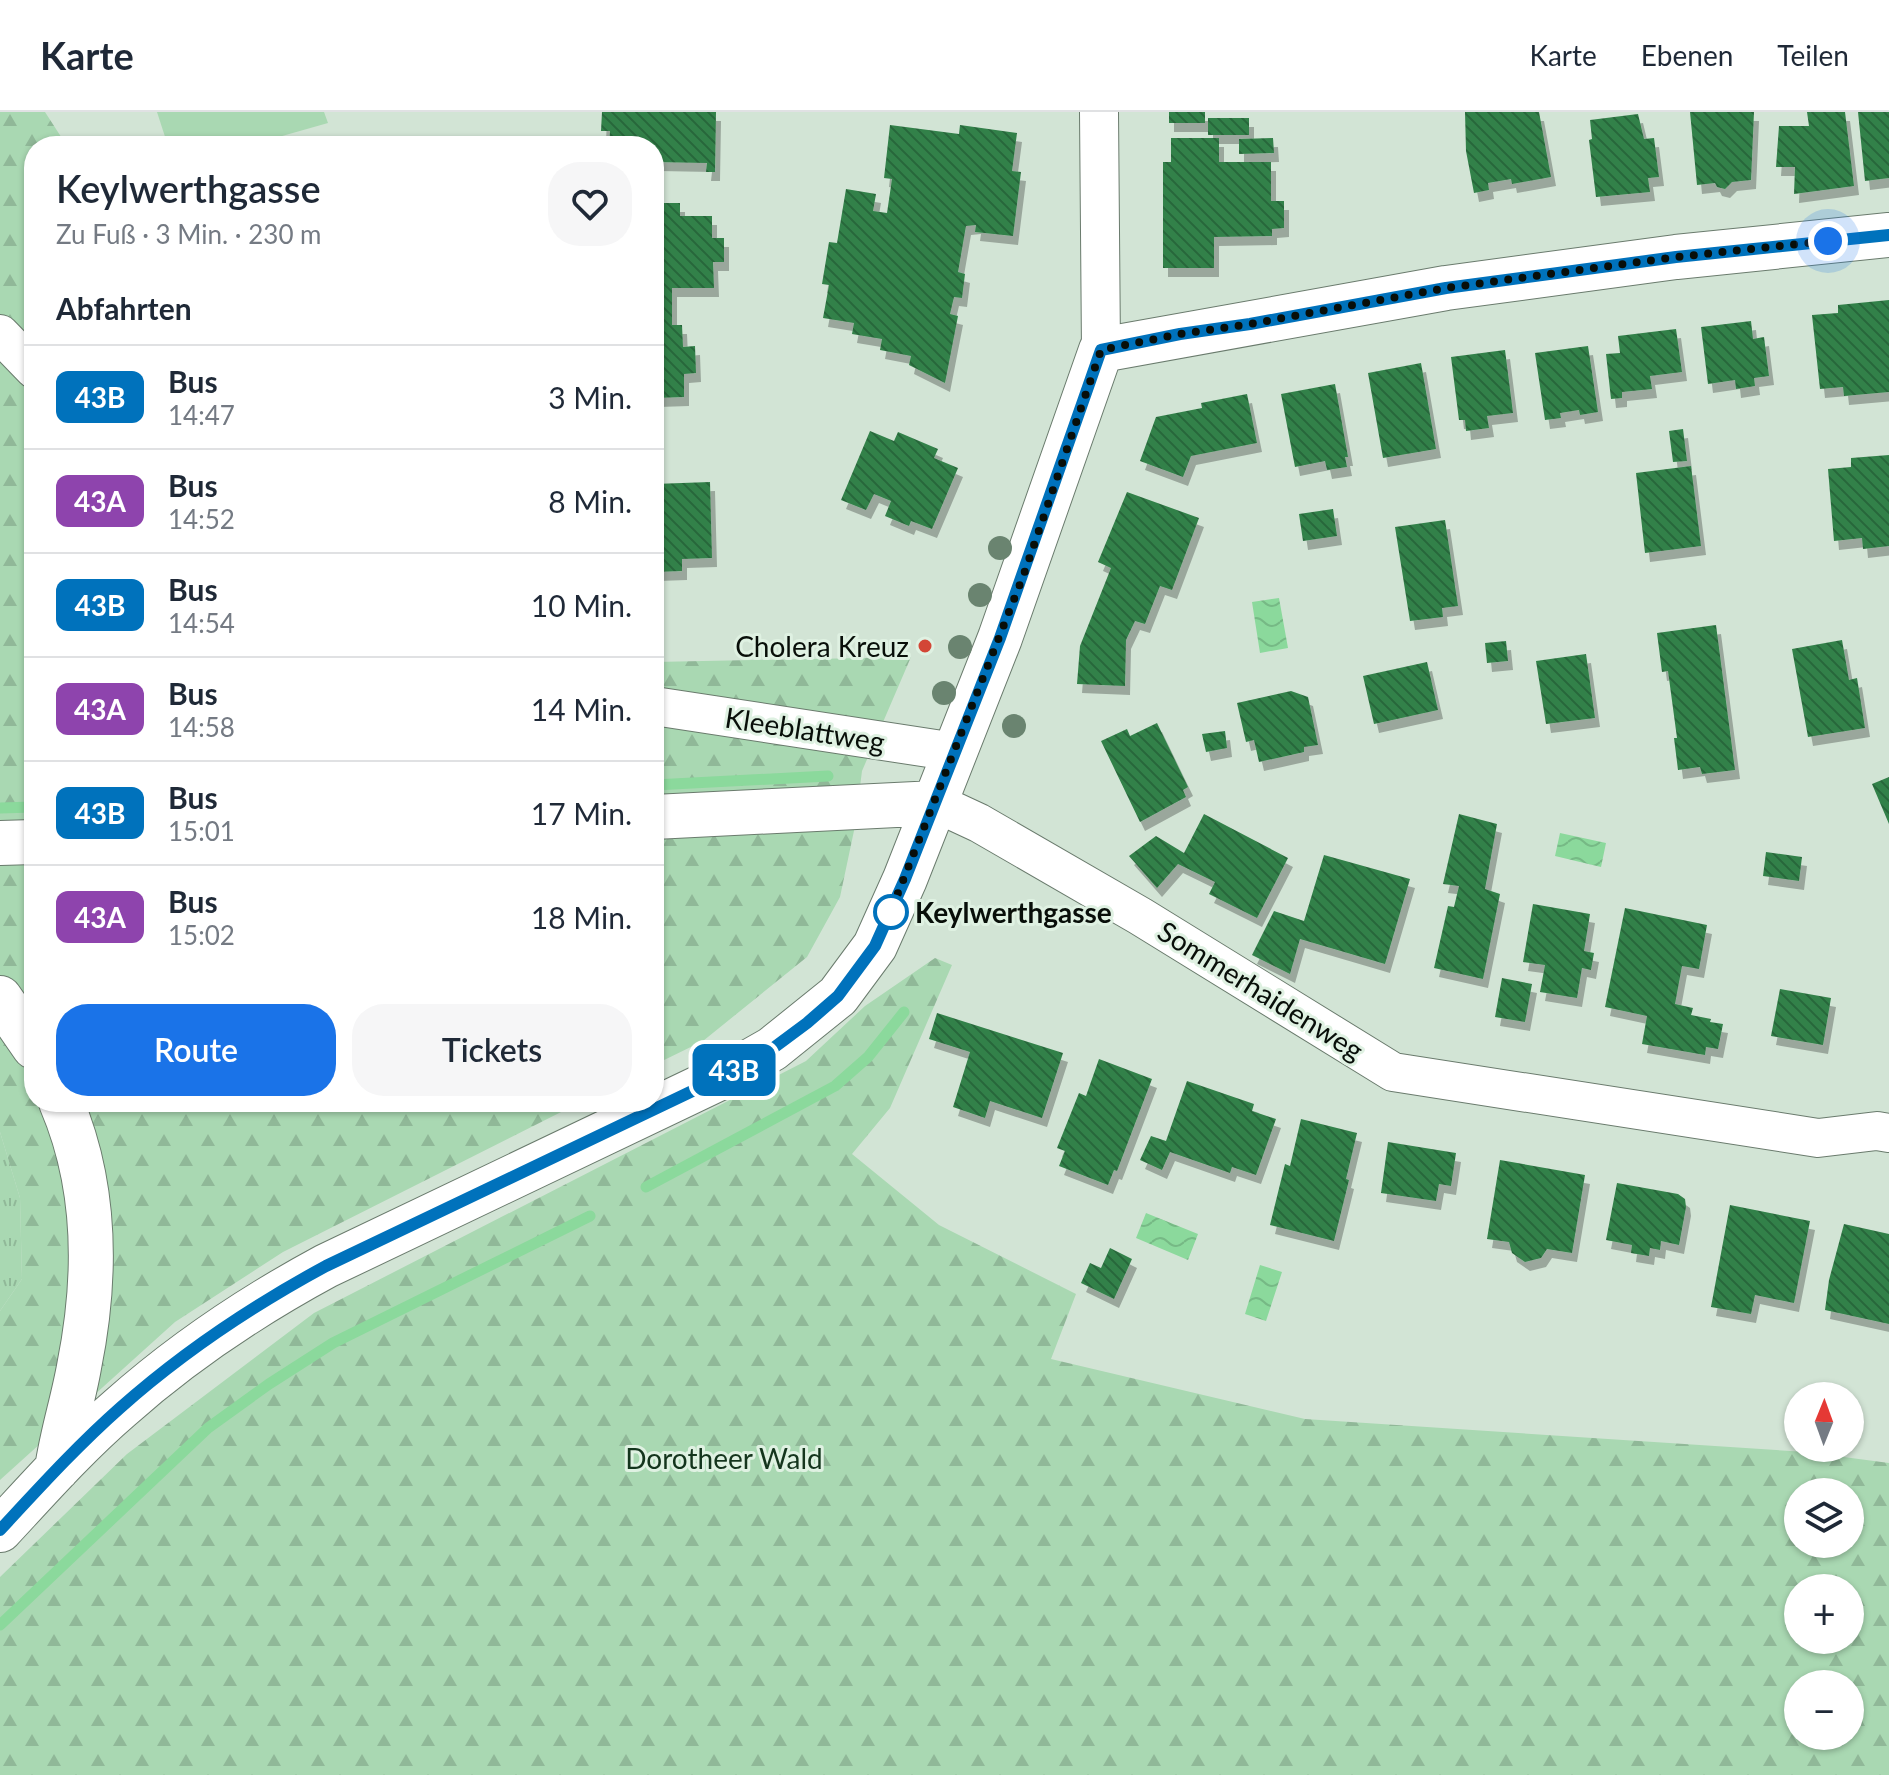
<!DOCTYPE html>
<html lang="de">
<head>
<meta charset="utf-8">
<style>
  body { margin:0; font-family:Lato,sans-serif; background:#f6f6f7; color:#1f2937; height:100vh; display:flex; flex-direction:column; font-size:30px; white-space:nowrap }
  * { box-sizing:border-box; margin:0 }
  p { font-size:26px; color:#747a83 }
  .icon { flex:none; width:44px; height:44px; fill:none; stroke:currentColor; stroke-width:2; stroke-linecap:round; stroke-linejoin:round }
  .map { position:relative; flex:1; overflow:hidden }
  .sheet { position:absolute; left:24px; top:24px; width:640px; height:976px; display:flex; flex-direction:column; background:#fff; border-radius:32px; box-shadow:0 2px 6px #0004 }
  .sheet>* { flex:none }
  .badge { padding:0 16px; border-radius:12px; font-size:28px; line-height:52px }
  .needle { width:52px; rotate:1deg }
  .controls { position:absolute; left:1784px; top:1270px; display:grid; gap:16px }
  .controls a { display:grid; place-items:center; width:80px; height:80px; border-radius:50%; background:#fff; box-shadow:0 2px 6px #0004; font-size:40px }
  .you { position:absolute; width:40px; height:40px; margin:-20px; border:6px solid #fff; border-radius:50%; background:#1a73e8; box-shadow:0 0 0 12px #1a73e833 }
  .map>.badge { position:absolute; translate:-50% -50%; box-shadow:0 0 0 4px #fff }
  h2 { padding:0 32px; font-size:30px; line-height:72px }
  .round { display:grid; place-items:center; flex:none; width:84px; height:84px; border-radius:32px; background:#f6f6f7 }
  .summary { display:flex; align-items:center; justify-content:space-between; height:136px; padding:0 32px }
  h1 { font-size:38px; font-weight:600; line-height:60px }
  .primary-button { display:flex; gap:16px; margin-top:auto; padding:16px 32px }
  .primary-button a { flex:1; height:92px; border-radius:32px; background:#1a73e8; color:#fff; font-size:32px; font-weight:600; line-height:92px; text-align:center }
  .primary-button a+a { background:#f6f6f7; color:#1f2937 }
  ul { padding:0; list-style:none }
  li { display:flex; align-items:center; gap:24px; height:104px; padding:0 32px; border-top:2px solid #e0e1e3 }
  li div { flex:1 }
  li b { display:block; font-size:30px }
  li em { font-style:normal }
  li .badge { min-width:88px; font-weight:700; text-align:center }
  header { display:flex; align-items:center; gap:48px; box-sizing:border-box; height:112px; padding:0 40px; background:#fff; border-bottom:2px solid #e0e1e3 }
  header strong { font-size:38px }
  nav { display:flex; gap:44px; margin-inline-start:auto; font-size:28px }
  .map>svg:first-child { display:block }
</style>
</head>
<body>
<header>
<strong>Karte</strong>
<nav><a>Karte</a><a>Ebenen</a><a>Teilen</a></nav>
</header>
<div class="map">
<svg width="1889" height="1663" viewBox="0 0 1889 1663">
  <defs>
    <pattern id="grass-tufts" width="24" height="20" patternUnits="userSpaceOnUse" patternTransform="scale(2)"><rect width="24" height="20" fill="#a9d8b2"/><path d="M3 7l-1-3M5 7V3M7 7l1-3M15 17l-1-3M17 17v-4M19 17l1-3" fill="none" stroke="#90b898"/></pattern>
    <pattern id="forest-firs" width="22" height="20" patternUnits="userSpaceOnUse" patternTransform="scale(2)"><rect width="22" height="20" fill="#a9d8b2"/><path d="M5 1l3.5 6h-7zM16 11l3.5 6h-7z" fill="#90b898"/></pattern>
    <pattern id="water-waves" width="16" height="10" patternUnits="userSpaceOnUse" patternTransform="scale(2)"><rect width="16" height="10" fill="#8bd99c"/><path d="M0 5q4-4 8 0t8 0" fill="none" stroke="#76b985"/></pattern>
    <pattern id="building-back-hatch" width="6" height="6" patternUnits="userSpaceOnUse" patternTransform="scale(2)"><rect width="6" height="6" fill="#328149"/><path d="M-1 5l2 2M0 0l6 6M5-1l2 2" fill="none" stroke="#28683b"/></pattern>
    <filter id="shadow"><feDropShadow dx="5" dy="9" stdDeviation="0" flood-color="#0004"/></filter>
  </defs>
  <rect width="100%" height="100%" fill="#d2e4d5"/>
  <!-- grass -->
  <path fill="url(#grass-tufts)" d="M0 1020 20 1086 22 1167 0 1199Z"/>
  <!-- forest -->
  <path fill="url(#forest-firs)" fill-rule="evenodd" d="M0 0H45L67 34H34V990H581L283 1140 175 1210 0 1368V1199L22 1167 20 1086 0 1020Z
    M911 545 862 659 855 714 840 785 807 845 703 929 654 953V550Z
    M935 846 952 853 890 996 852 1042 939 1113 1076 1182 1051 1247 1305 1307 1806 1340 1889 1351V1663H0V1465L127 1342 314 1201 806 949 865 894ZM1850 1380V1432H1798V1380ZM1798 1476H1850V1528H1798ZM1798 1572H1850V1624H1798Z"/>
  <!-- pitch -->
  <path fill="#a9d8b2" d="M157 0H324L328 11 247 34H168Z"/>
  <!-- water -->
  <path fill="url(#water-waves)" d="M1279 486 1288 536 1260 541 1252 490Z
    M1560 721 1606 731 1601 755 1555 744Z
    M1146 1101 1198 1122 1188 1148 1136 1126Z
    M1260 1153 1282 1160 1266 1209 1245 1202Z"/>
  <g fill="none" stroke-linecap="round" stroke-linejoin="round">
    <!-- stream -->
    <path stroke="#8bd99c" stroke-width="11" d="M654 673 828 664
      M0 696 34 695
      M646 1075 835 974 868 945 904 900
      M0 1513 208 1316 269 1272 333 1231 590 1104"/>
  </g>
  <!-- building -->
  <path fill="url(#building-back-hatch)" filter="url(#shadow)" d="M602 0H716L715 60H706L707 51 654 50V34H609L610 19H601Z
    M1169 0H1205V11H1169Z
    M1465 0H1539L1551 65 1512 72 1511 67 1488 71 1489 78 1474 81 1466 39Z
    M1690 0H1754L1751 68 1732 70 1725 77 1717 75 1715 71 1697 73Z
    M1807 0H1845L1854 74 1794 82 1795 55H1776L1779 14H1809Z
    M1858 0H1889V66L1865 69Z
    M1638 2 1644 27 1654 26 1659 65 1648 66 1650 80 1596 85 1589 28 1592 27 1590 8Z
    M1208 6H1249V23H1208Z
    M890 13 959 22 960 13 1017 21 1012 59 1021 60 1013 124 975 120 976 113 966 114 958 160 965 162 962 186 954 185 950 202 958 204 945 271 909 253 911 244 880 238 882 227 852 222 854 211 823 206 829 173 822 172 829 130 837 131 846 77 876 82 873 99 887 101 892 67 884 66Z
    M1171 26H1219V50H1271V89H1284V116L1272 117V124L1214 125V156H1163V50H1171Z
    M1273 26 1274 41 1239 42V27Z
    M654 91H680V104H712V126H724V150H713L714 176H672V213H682L683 235 695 234 696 261 684 262V285L654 286Z
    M1889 188V280L1844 284 1843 275 1820 277 1812 203 1838 201V193Z
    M1751 209 1753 227 1764 225 1769 264 1754 266 1755 274 1736 277 1735 268 1708 272 1701 215Z
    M1676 217 1682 260 1650 264 1652 277 1622 280V286L1611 287 1606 242 1620 241 1618 224Z
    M1588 234 1598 300 1580 303 1579 298 1560 301 1561 306 1545 308 1535 241Z
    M1505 238 1513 301 1487 304 1489 316 1466 319 1465 308H1459L1451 245Z
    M1421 251 1436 337 1383 346 1368 261Z
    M1335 272 1348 345H1345L1347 355 1327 358 1325 349 1295 355 1281 282Z
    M1247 282 1257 331 1191 344 1183 365 1140 349 1156 305 1202 296 1201 291Z
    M1683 317 1687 349 1673 350 1669 319Z
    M870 319 894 329 898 320 938 337 934 346 958 356 932 417 911 409 909 414 885 404 891 389 874 382 866 398 841 388Z
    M1889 343V434L1863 437 1862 426 1834 429 1828 357 1851 355V346Z
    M1691 354 1701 434 1645 441 1636 361Z
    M710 370 712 446 682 447V459L654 460V372Z
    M1127 380 1199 406 1172 478 1160 474 1145 512 1135 509 1126 528 1125 574 1077 572 1080 534 1111 456 1098 450Z
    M1333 397 1337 424 1303 429 1299 402Z
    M1445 408 1458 494 1442 496 1443 505 1410 509 1395 415Z
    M1716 513 1735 658 1702 662 1700 655 1678 658 1674 626H1677L1668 559 1662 560 1657 521Z
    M1842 528 1849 568 1857 566 1865 616 1808 625 1792 537Z
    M1506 529 1508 549 1487 551 1485 531Z
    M1586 542 1595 606 1546 612 1536 549Z
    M1427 550 1438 598 1374 612 1363 564Z
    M1291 579 1308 585 1318 633 1304 635V640L1259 650 1254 628 1246 630 1237 591Z
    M1157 611 1188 675 1183 678 1186 685 1140 710 1101 629 1127 617 1130 624Z
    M1225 619 1227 636 1206 640 1202 622Z
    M1889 665V712L1872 672Z
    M1204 702 1288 746 1257 806 1209 782 1215 770 1178 752 1157 776 1129 744 1156 724 1184 741Z
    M1459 702 1497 712 1485 777 1500 782 1483 867 1434 856 1448 794 1454 795 1459 774 1443 772Z
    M1766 740 1802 745 1799 769 1763 764Z
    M1324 743 1410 767 1385 852 1300 827 1290 862 1252 843 1274 799 1304 809Z
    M1533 792 1590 802 1584 839 1594 841 1591 858 1582 856 1577 886 1540 880 1545 853 1523 850Z
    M1625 796 1707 813 1699 857 1682 854 1675 892 1693 896 1691 903 1711 907 1710 910 1723 912 1718 937 1706 935 1705 943 1642 932 1647 904 1605 895Z
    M1502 866 1532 872 1525 910 1495 905Z
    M1780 877 1831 886 1823 933 1771 924Z
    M937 901 1063 941 1042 1006 990 989 985 1006 953 995 970 940 929 927Z
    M1099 947 1152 967 1117 1059 1114 1058 1108 1073 1059 1054 1065 1039 1057 1036 1079 981 1086 984Z
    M1187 969 1254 992 1252 999 1276 1007 1256 1063 1232 1055 1230 1061 1170 1040 1162 1058 1140 1048 1151 1024 1166 1029Z
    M1301 1007 1357 1021 1346 1067 1349 1068 1334 1129 1270 1113 1285 1052 1290 1054Z
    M1388 1030 1456 1041 1451 1074 1439 1072 1436 1089 1381 1081Z
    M1500 1048 1585 1063 1572 1141 1547 1137 1541 1146 1525 1150 1512 1141 1509 1130 1487 1127Z
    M1617 1071 1678 1082 1685 1087 1686 1095 1679 1133 1661 1129 1660 1138 1650 1136 1649 1144 1631 1141 1632 1133 1606 1128Z
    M1730 1093 1810 1109 1794 1191 1755 1183 1751 1202 1711 1195Z
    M1844 1112 1889 1122V1212L1825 1198 1829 1168Z
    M1110 1136 1132 1147 1114 1187 1081 1171 1090 1151 1101 1156Z"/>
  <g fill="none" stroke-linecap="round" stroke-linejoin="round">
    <defs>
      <path id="street" d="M1099 0 1101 238
        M0 222 34 257
        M654 594 955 640
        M936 691 979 711 1140 804 1393 960 1818 1026 1877 1019 1889 1021"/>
      <path id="secondary" d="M654 705 936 691
        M0 731 34 730
        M0 886 34 935
        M57 1357C62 1322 73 1289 79 1255 97 1166 97 1074 61 990
        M0 1418C39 1376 77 1333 120 1296 183 1240 252 1194 326 1154L728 962 772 937 838 884 875 834 905 767 1000 526 1101 238 1446 176 1676 145 1889 123"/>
    </defs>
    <!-- street casing -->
    <use href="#street" stroke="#6a7b6d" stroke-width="40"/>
    <!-- secondary casing -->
    <use href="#secondary" stroke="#6a7b6d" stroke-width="46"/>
    <!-- street -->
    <use href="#street" stroke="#fff" stroke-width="38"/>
    <!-- secondary -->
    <use href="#secondary" stroke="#fff" stroke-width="44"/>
  </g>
  <!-- trees -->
  <g fill="#6a8470">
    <circle cx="1000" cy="436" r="12"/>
    <circle cx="980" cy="483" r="12"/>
    <circle cx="960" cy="535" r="12"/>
    <circle cx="944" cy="581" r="12"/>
    <circle cx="1014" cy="614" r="12"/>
  </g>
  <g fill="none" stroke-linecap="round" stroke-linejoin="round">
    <defs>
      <path id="line" d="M0 1418C39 1376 77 1334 120 1296 183 1240 252 1194 326 1154L728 962 772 937 807 911 838 884 875 834 905 767 1000 526 1101 238 1180 222 1250 212 1446 176 1676 145 1889 123"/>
    </defs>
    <!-- line casing -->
    <use href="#line" stroke="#fff" stroke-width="18"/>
    <!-- line -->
    <use href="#line" stroke="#0072bc" stroke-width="12"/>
    <!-- walk -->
    <path stroke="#080e09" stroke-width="8" stroke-dasharray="0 14.4" d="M891 800 889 804 1024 462 1101 238 1180 222 1250 212 1446 176 1676 145 1828 129"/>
  </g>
  <!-- markers -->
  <circle fill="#d34636" stroke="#dff1e2" stroke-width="3" cx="925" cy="534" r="8"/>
  <circle fill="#fff" stroke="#0072bc" stroke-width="4" cx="891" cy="800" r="16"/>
  <g text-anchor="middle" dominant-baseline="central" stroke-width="6" stroke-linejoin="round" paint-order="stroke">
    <!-- poi labels -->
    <g font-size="28" fill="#080e09" stroke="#dff1e2" text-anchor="end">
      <text x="909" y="534">Cholera Kreuz</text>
    </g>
    <!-- street labels -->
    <g font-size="28" fill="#080e09" stroke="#dff1e2">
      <text transform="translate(805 617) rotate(9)">Kleeblattweg</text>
      <text transform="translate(1261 878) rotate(32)">Sommerhaidenweg</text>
    </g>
    <!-- stop labels -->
    <g font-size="28" font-weight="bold" fill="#080e09" stroke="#dff1e2" text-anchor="start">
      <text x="915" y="800">Keylwerthgasse</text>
    </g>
    <!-- park labels -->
    <g font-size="28" fill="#14351d" stroke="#dff1e2">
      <text x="724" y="1346">Dorotheer Wald</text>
    </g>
  </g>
</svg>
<div class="controls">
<a><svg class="needle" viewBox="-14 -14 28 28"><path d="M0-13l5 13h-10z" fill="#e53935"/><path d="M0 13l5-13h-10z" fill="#747a83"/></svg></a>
<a><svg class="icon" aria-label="layers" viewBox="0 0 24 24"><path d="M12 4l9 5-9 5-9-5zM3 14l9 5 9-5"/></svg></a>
<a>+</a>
<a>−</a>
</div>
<div class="you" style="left:1828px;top:129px"></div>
<b class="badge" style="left:734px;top:958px;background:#0072bc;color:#fff">43B</b>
<section class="sheet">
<div class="summary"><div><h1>Keylwerthgasse</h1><p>Zu Fuß · 3 Min. · 230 m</p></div><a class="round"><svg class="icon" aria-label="heart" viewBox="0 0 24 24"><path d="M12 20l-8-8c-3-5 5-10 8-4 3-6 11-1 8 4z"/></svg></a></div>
<h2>Abfahrten</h2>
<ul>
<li><span class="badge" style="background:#0072bc;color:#fff">43B</span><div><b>Bus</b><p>14:47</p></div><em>3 Min.</em></li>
<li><span class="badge" style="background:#8e44ad;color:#fff">43A</span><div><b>Bus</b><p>14:52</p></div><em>8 Min.</em></li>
<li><span class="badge" style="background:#0072bc;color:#fff">43B</span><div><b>Bus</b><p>14:54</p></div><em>10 Min.</em></li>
<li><span class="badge" style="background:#8e44ad;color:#fff">43A</span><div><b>Bus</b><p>14:58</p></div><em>14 Min.</em></li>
<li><span class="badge" style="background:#0072bc;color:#fff">43B</span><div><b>Bus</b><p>15:01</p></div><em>17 Min.</em></li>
<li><span class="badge" style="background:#8e44ad;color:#fff">43A</span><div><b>Bus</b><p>15:02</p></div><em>18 Min.</em></li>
</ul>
<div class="primary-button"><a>Route</a><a>Tickets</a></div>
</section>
</div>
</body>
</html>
